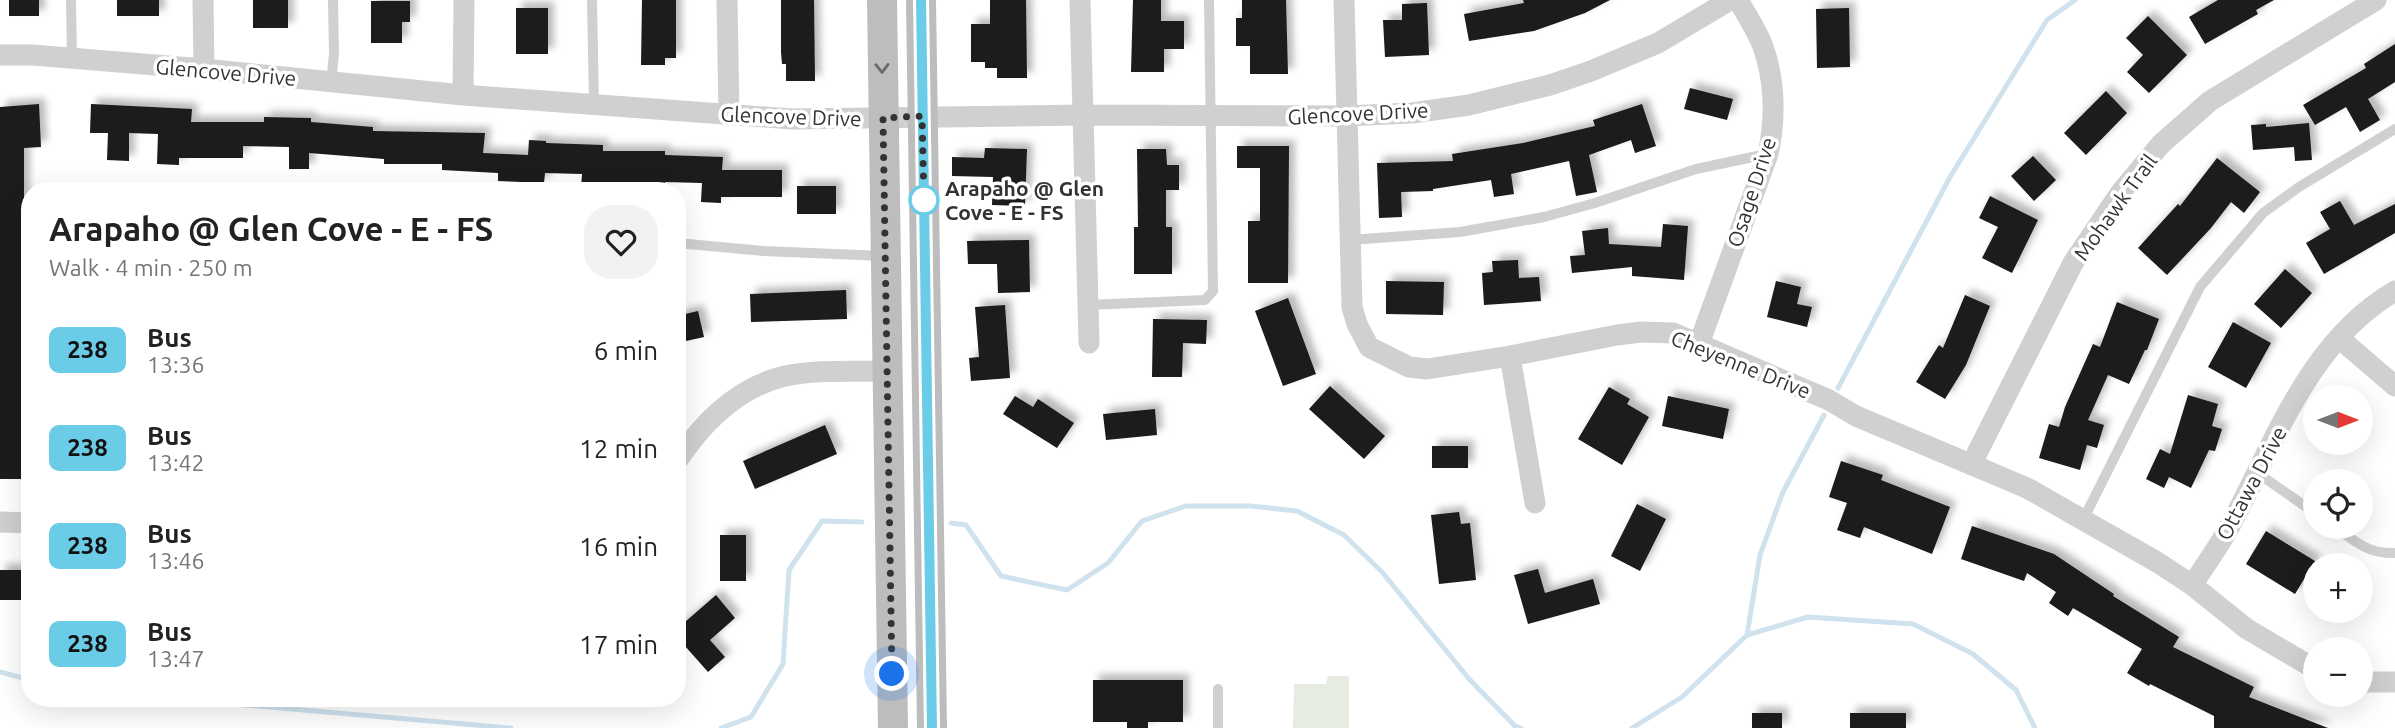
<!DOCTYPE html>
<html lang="en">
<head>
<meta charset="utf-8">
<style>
  body { margin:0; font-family:Ubuntu,sans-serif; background:#f2f2f2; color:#222; height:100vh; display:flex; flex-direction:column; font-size:26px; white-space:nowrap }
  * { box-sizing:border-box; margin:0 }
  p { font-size:23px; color:#767676 }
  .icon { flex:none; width:38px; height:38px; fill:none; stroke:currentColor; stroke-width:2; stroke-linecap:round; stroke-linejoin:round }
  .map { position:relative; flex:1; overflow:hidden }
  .sheet { position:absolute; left:21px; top:182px; width:665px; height:525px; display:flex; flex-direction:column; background:#fff; border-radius:28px; box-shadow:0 7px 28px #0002 }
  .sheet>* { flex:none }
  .badge { padding:0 14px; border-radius:10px; font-size:24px; line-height:46px }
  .needle { width:46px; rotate:90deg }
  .buttons { position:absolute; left:2303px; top:385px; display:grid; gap:14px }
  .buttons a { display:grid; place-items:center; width:70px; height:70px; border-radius:50%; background:#fff; box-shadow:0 7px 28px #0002; font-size:35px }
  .you { position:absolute; width:35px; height:35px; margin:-18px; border:5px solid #fff; border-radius:50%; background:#1a73e8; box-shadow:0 0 0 10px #1a73e833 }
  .map>.badge { position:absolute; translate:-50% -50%; box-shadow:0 0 0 4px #fff }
  .round { display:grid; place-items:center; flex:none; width:74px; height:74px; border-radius:28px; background:#f2f2f2 }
  .head { display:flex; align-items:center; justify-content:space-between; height:119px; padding:0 28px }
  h1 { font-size:33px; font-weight:600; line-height:52px }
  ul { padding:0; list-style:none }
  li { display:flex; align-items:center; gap:21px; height:98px; padding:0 28px }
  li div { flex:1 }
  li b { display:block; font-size:26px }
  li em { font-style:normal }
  li .badge { min-width:77px; font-weight:700; text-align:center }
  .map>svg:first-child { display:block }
</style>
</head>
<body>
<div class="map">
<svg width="2395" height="728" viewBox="0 0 2395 728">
  <defs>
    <filter id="shadow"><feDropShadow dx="6" dy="-6" stdDeviation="3.5" flood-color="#0004"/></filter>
  </defs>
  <rect width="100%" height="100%" fill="#fff"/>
  <!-- green -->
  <path fill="#e6ecdf" d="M1328 676H1349V728H1293L1294 684H1326Z"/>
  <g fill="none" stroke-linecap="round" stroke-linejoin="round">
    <!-- stream -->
    <path stroke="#cfe2ee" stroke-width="5" d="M1838 388 1950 177 2047 20 2075 0
      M951 523 966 525 1001 576 1067 590 1108 563 1142 521 1186 506H1250L1297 511 1344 535 1382 572 1470 680 1515 726 1521 728
      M1747 635 1760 555 1783 492 1824 415
      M0 672 30 680
      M163 698 511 728
      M721 728 751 717 783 664 789 570 822 521 862 522
      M1632 728 1682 697 1747 635 1808 617 1913 624 1973 654 2016 690 2035 728"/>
  </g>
  <!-- building -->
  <path fill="#1a1a1a" filter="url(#shadow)" d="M9 0H39V16H9Z
    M117 0H159V16H117Z
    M253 0H288V28H253Z
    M642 0H676V58H665V65H641Z
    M781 0H814L815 81H786V64H782L781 52Z
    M990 0H1026L1027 78H997V68H985V62H971V24H990Z
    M1133 0H1161V21H1184V49H1164V72H1131Z
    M1242 0H1286L1288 74H1250V46H1236V18H1242Z
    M1523 0H1610L1585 13 1534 31 1469 41 1464 14 1524 3Z
    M2218 0H2274L2256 10 2258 14 2205 44 2189 17Z
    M371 1H410V22H402V43H371Z
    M1427 3 1429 55 1385 57 1383 20H1402V4Z
    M516 8H548V54H516Z
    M1849 8 1850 67 1817 68 1816 9Z
    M2148 16 2187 55 2149 93 2127 72 2143 55 2126 38Z
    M2395 44V82L2368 99 2380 120 2360 132 2346 107 2315 125 2303 105 2366 68 2364 64Z
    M1690 88 1733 99 1727 120 1684 109Z
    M2106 91 2127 113 2086 155 2064 133Z
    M39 104 41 147 24 148V232H30V401H23V479H0V107Z
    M91 104 192 109 191 122H264V117L311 118V122L373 127V131L485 133 483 153 528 155 529 140 546 141V143L603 145V151H665V155L723 157 722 170H782V197H721V203L701 202 702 183 665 182V187H645V184L602 183 601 187H581L582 174 545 173 544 183 498 181V173L442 170V164H384V159L309 153V169H289V147L243 146V158H179V165L157 164 158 134 129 133V161L107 160 108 133H90Z
    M1642 104 1656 146 1635 153 1631 140 1589 155 1597 192 1576 196 1569 161 1511 174 1514 194 1494 197 1491 180 1433 189V191L1401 192 1402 217 1379 218 1377 163 1453 161 1452 154 1523 143 1595 126 1593 120Z
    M2309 123 2312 160 2295 161 2294 147 2253 150 2251 125 2266 124V127Z
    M1237 146H1289L1288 283H1248V221H1260V168H1237Z
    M985 148 1027 149 1025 206 992 205 993 177 952 176V157L984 158Z
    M1137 149H1166L1167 165H1179V190H1166V227H1172V274H1134V227H1138Z
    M2033 156 2056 180 2034 201 2011 176Z
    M2217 158 2260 192 2244 213 2231 202 2211 228 2167 275 2138 248 2178 204 2180 206Z
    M797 186H836V214H797Z
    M1990 196 2038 220 2012 273 1982 258 1998 227 1979 218Z
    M2340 201 2354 225 2395 204V233L2324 274 2306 243 2330 229 2320 212Z
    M1663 224 1688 226 1684 280 1632 276V267L1572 273 1570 256 1585 255 1582 231 1608 228 1609 244 1661 247Z
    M1029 240 1030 292 998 293 997 264H968L967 241Z
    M1518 260 1519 278 1539 277 1541 301 1484 305 1482 273 1493 272 1492 261Z
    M2285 269 2312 293 2281 328 2254 304Z
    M1386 281 1444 282 1443 315 1386 314Z
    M1776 281 1801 287 1797 304 1812 307 1807 327 1767 317Z
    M846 290 847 319 751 322 750 294Z
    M1965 295 1990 306 1966 365 1945 399 1916 382 1939 345 1943 348Z
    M1288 298 1316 374 1283 386 1255 311Z
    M2117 302 2159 319 2147 350H2145L2129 384 2108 375 2088 420 2104 425 2097 448 2087 445 2080 470 2039 458 2049 424 2059 427 2065 407 2093 344 2100 347Z
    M1005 305 1010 378 971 381 969 358 979 357 975 307Z
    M698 311 704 337 677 343V316Z
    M1153 319 1207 320 1206 344 1183 343 1182 377H1152Z
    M2233 322 2271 343 2246 388 2208 367Z
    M1330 386 1385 436 1364 459 1309 409Z
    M1609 387 1630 399 1627 404 1649 417 1622 465 1578 439Z
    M2188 395 2218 404 2212 426 2222 429 2215 451 2209 450 2191 488 2169 477 2164 488 2146 479 2160 449 2170 454Z
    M1015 396 1033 407 1038 399 1074 423 1057 448 1003 414Z
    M1668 396 1729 409 1723 439 1662 426Z
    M1155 409 1157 435 1106 440 1103 414Z
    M825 425 837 454 755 489 743 461Z
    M1432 446H1468V468H1432Z
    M1841 461 1883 475 1881 480 1950 507 1932 554 1864 527 1860 538 1837 530 1847 503 1829 497Z
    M1637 504 1666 519 1640 571 1611 556Z
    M1459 512 1461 524 1470 523 1476 580 1439 584 1431 515Z
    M1972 526 2054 554 2114 594 2113 596 2179 637 2173 647 2254 687 2249 697 2328 728H2214V716L2150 684 2149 686 2127 673 2142 649 2073 608 2068 616 2049 603 2056 592 2027 573 2024 581 1961 559Z
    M2266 531 2315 561 2295 594 2246 564Z
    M720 535H746V581H720Z
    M1538 569 1545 593 1593 579 1600 604 1528 624 1514 575Z
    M0 570H30V600H0Z
    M716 595 735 618 710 640 725 657 708 672 677 637V629Z
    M1093 680H1183V722H1148V728H1127V722H1093Z
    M1752 713H1782V728H1752Z
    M1850 713H1906V728H1850Z"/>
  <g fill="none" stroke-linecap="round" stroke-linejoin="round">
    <!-- service -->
    <path stroke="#d0d0d0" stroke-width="10" d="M71 0 72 59
      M592 0 594 105
      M331 82 334 54 333 0
      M1350 240 1460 232 1544 217 1595 203 1696 169 1767 154
      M677 243 764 251 882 256
      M1088 305 1205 300 1213 291 1209 0
      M2256 472 2315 513
      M2083 520 2200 287 2263 213 2299 187 2395 129
      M2335 527C2356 542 2368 554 2395 553
      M1218 728V689"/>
    <!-- minor -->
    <path stroke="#d0d0d0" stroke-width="21" d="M203 0 204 69
      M727 0 729 115
      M1080 0 1089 343
      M1344 0 1352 307 1357 324 1369 347 1409 367 1427 369 1510 356 1617 335 1641 332 1673 333 1829 400 1856 416 2027 488 2157 562 2192 585 2247 629 2315 669
      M0 55H33L204 69 463 95 792 119 1082 115 1346 116 1412 113 1469 105 1550 85 1591 71 1658 43 1730 0
      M463 95 464 0
      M2339 338 2395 386
      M1699 344 1768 154C1776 118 1775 78 1762 44 1756 29 1746 14 1738 0
      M1510 356 1535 503
      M677 461C703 422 738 387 785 376 816 369 856 372 888 371
      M1971 465 2073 263 2121 192 2161 144 2210 101 2376 0
      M0 522 30 523
      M2192 585C2205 566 2219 546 2230 526 2275 442 2309 341 2395 291
      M2361 682H2395"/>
    <!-- secondary -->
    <path stroke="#bdbdbd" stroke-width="30" d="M882 0 893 728
      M921 0 932 728"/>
  </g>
  <!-- one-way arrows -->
  <defs><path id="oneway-chevron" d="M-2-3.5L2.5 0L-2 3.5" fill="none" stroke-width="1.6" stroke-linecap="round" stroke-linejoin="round" transform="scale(1.75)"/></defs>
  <use stroke="#6a6a6a" href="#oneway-chevron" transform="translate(882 68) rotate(89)"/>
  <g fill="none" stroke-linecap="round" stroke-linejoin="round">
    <defs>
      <path id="line" d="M921 0 932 728"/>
    </defs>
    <!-- line casing -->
    <use href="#line" stroke="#fff" stroke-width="16"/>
    <!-- line -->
    <use href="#line" stroke="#6bcce7" stroke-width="10"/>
    <!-- walk -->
    <path stroke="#333" stroke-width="7" stroke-dasharray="0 12.6" d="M892 674 883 118 922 116 924 200"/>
  </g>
  <!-- markers -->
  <circle fill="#fff" stroke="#6bcce7" stroke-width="3.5" cx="924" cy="200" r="14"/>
  <g text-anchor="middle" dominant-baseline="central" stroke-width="7" stroke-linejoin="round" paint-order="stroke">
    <!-- street labels -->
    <g font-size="21" fill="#333" stroke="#fff">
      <text transform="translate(226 72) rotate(5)">Glencove Drive</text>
      <text transform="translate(1358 113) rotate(-3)">Glencove Drive</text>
      <text transform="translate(791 116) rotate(2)">Glencove Drive</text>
      <text transform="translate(1751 192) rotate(-72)">Osage Drive</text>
      <text transform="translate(2115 207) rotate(-54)">Mohawk Trail</text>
      <text transform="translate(1741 364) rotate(22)">Cheyenne Drive</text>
      <text transform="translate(2251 483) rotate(-62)">Ottawa Drive</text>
    </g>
    <!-- stop labels -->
    <g font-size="21" font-weight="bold" fill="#333" stroke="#fff" text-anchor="start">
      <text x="945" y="188">Arapaho @ Glen<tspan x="945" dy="24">Cove - E - FS</tspan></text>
    </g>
  </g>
</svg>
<div class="buttons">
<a><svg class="needle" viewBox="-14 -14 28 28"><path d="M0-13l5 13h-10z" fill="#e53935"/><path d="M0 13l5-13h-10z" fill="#767676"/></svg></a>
<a><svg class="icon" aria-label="locate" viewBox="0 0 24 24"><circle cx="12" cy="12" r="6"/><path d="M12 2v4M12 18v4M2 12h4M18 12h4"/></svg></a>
<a>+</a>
<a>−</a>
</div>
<div class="you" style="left:892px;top:674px"></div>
<section class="sheet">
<div class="head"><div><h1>Arapaho @ Glen Cove - E - FS</h1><p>Walk · 4 min · 250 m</p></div><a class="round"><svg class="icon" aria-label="heart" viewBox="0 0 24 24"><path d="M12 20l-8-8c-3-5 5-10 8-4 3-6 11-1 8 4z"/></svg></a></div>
<ul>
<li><span class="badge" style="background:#6bcce7;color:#111">238</span><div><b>Bus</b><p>13:36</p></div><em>6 min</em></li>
<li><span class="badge" style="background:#6bcce7;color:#111">238</span><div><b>Bus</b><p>13:42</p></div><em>12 min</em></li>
<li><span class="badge" style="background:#6bcce7;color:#111">238</span><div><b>Bus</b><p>13:46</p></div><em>16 min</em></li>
<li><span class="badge" style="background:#6bcce7;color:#111">238</span><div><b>Bus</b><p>13:47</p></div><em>17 min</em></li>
</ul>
</section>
</div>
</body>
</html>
